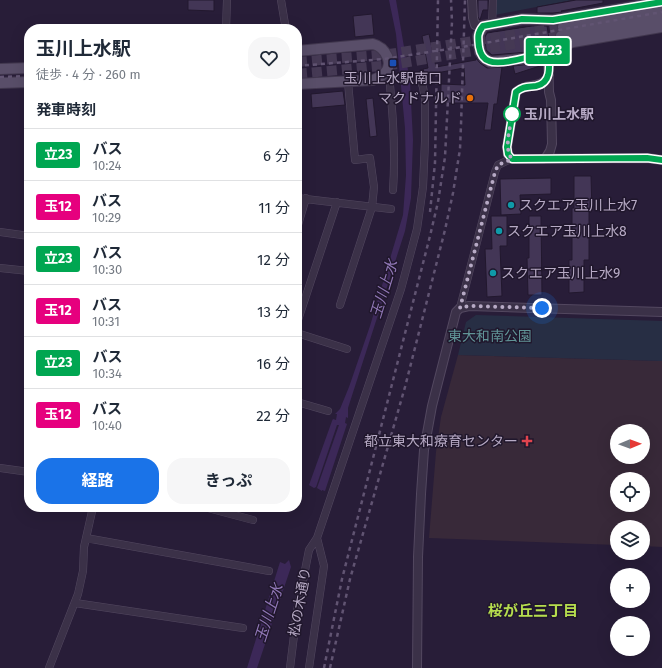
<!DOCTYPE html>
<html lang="ja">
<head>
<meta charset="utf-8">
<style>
  body { margin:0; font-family:"Fira Sans","Noto Sans JP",sans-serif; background:#f6f6f7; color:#1f2937; height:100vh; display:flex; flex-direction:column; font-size:15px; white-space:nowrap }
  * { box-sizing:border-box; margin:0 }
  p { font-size:13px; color:#747a83 }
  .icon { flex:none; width:22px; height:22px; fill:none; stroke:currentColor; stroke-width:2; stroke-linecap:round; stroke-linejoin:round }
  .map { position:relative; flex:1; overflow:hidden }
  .panel { position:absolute; left:24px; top:24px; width:278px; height:488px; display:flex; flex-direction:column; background:#fff; border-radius:16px; box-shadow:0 4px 16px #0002 }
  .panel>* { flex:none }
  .badge { padding:0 8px; border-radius:3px; font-size:14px; line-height:26px }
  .needle { width:26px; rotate:89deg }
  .buttons { position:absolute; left:610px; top:424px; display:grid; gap:8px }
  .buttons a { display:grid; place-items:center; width:40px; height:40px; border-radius:50%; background:#fff; box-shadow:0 4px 16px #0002; font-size:20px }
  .you { position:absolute; width:20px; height:20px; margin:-10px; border:3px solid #fff; border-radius:50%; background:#1a73e8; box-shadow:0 0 0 6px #1a73e833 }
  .map>.badge { position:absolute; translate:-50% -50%; box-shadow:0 0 0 2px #fff }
  h2 { padding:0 12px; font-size:15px; line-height:36px }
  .round { display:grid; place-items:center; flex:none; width:42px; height:42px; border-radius:16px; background:#f6f6f7 }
  .headline { display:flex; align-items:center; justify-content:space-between; height:68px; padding:0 12px }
  h1 { font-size:19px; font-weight:700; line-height:30px }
  .cta { display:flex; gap:8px; margin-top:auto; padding:8px 12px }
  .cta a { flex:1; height:46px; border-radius:16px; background:#1a73e8; color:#fff; font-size:16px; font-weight:700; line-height:46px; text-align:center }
  .cta a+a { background:#f6f6f7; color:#1f2937 }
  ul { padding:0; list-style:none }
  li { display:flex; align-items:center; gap:12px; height:52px; padding:0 12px; border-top:1px solid #e0e1e3 }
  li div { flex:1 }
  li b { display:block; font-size:15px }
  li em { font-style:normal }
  li .badge { min-width:44px; font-weight:700; text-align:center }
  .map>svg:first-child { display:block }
</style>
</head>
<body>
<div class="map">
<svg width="662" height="668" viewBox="0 0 662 668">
  <rect width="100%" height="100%" fill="#281d38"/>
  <!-- medical -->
  <path fill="#382939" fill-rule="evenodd" d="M458 355 662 361V547L643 546V527H617V545L429 538 436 452 441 417ZM617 431H643V457H617ZM617 479H643V505H617Z"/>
  <!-- green -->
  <path fill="#272e44" d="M496 0H572L495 15Z
    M476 315 662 321V361L458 355 466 322Z"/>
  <!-- water -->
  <path fill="#3c2858" d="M389 0H396L410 82 413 140 411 198 405 231 348 408V418L346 417 345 423 347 424 346 427 325 491 322 490V491L317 488 339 425H337L316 487 314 488 309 485 332 421 333 419 336 420 337 414H335L340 409 349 387 370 326 403 215 406 175 405 128 396 34Z
    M289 560 291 567 257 668H247L280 562 285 564Z"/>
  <!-- building -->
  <path fill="#433656" stroke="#22182e" d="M188 0H214V11L188 10Z
    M478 0H488V10H483L480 20 478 17Z
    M576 0H603V3L561 11 562 12 553 13H537V7Z
    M372 14 374 35 355 37 353 16Z
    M532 26H547L550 44 529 52 492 55 486 50 485 37 487 33Z
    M429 34 436 67 476 60V58L480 63 487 68 502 67 497 104H494L491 130H484L488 103H441V84L465 85 464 68 425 75 423 69 428 68 422 36Z
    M543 60V65L515 74 513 66 531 64Z
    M343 91 345 105 312 108 311 94Z
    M373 98 377 136 370 137 366 99Z
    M574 176H591L592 211H589V260H584V292L569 293V260H572V208H574Z
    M551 178V194L520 195 521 214 501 215 500 179Z
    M491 216H507V246H500L502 296 487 297 485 249H492Z
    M529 216H541L542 295H528L527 258H529Z"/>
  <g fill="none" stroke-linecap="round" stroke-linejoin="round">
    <!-- primary-tunnel -->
    <path stroke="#453954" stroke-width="10" stroke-dasharray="10 5" stroke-linecap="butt" d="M297 62 389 54 563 27
      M297 74 391 65 561 36"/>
    <defs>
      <path id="minor" d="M281 0 285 24V29
        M492 25 493 0
        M226 29 227 0
        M389 75C393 113 396 151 393 190
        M297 198 391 209
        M297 228 306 198
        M0 232 29 236
        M0 268 29 271
        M340 305 372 207 374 187 370 158 355 160 348 82
        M460 308 495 172 498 165 511 159
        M297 323 337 202
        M297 333 347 349
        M297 402 328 411
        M0 468 29 472
        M204 507 253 520
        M86 538 269 571
        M75 603 243 628
        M49 668 78 594 83 571 84 547 93 507
        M290 668 297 611 309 550 317 538
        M309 668 324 566 317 538 401 289 417 229 423 187 425 141V99L423 87 419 77"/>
      <path id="tertiary" d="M472 0 473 18 475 25 483 26
        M549 75C541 91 528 81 516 92L507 147 508 155 511 159 647 158 662 160
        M545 159 550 151 552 144 551 100 549 92 548 51
        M417 668 418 557 421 494 424 450 432 406 456 312 460 308 469 306 662 312"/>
      <path id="primary" d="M662 2 553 20 523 19 483 26 478 36 480 52 484 58 490 62 530 58 573 42 662 27
        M563 27 662 11
        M561 36 662 19
        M297 51 373 44C385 47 395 64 384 74 381 77 377 78 373 80L297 84
        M0 69 29 68
        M0 83 29 82"/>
    </defs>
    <!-- minor casing -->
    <use href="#minor" stroke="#534860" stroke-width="8"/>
    <!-- tertiary casing -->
    <use href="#tertiary" stroke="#534860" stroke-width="10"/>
    <!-- primary casing -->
    <use href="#primary" stroke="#41374e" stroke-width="12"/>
    <!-- minor -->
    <use href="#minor" stroke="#3b3148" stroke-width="7"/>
    <!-- tertiary -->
    <use href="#tertiary" stroke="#3b3148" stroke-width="8"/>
    <!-- primary -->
    <use href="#primary" stroke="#594e69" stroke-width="10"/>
    <!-- rail -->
    <path stroke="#615472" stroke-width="2.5" stroke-dasharray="4 4" stroke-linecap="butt" d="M297 66 384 59 462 47 662 12
      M0 77 29 76
      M430 212 435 163 438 0
      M324 668 342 579 430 236 438 202 445 157 452 22 451 0
      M330 668 350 579 405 387 445 230 453 193 460 149 461 125 465 0"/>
  </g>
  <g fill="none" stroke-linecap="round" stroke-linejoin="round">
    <defs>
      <path id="line" d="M662 2 553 20 522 19 483 26C477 33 478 38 479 47 480 53 483 59 489 61 501 66 536 55 548 51 549 63 553 83 536 86 528 87 523 86 516 92L507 147 508 154 512 159 647 158 662 160"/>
    </defs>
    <!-- line casing -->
    <use href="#line" stroke="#fff" stroke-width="9"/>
    <!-- line -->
    <use href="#line" stroke="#00a651" stroke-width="6"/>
    <!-- walk -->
    <path stroke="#b7aac5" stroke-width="4" stroke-dasharray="0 7.2" d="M512 114C511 127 503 147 512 159L498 165 495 172 460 308 469 306 542 308"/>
  </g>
  <!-- markers -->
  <rect fill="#1a4fb4" stroke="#20172c" stroke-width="1.5" x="389" y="59" width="8" height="8" rx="2"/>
  <circle fill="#e8710a" stroke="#20172c" stroke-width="1.5" cx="470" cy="98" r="4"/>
  <circle fill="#fff" stroke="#00a651" stroke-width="2" cx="512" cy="114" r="8"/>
  <g fill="#0f9aa8" stroke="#20172c" stroke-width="1.5">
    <circle cx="511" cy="205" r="4"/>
    <circle cx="499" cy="231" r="4"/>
    <circle cx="493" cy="273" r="4"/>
  </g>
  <path fill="#e0444e" stroke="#20172c" stroke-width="1.5" d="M525 435h4v4h4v4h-4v4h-4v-4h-4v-4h4z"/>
  <g text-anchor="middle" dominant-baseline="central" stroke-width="3" stroke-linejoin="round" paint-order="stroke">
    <!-- poi labels -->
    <g font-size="14" fill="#b7aac5" stroke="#20172c" text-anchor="start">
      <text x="393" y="78" text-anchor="middle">玉川上水駅南口</text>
      <text x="462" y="98" text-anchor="end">マクドナルド</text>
      <text x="519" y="205">スクエア玉川上水7</text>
      <text x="507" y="231">スクエア玉川上水8</text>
      <text x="501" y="273">スクエア玉川上水9</text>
      <text x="518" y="441" text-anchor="end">都立東大和療育センター</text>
    </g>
    <!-- stop labels -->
    <g font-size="14" font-weight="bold" fill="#b7aac5" stroke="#20172c" text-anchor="start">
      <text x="524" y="114">玉川上水駅</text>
    </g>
    <!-- park labels -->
    <g font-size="14" fill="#609497" stroke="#20172c">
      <text x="490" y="336">東大和南公園</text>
    </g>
    <!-- street labels -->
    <g font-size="14" fill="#b7aac5" stroke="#20172c">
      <text transform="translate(300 602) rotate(-80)">松の木通り</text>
    </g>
    <!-- water labels -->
    <g font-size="15" font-style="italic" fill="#9077b6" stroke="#20172c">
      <text transform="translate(384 289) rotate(-73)">玉川上水</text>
      <text transform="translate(269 613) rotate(-72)">玉川上水</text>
    </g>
    <!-- neighbourhood labels -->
    <g font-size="15" font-weight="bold" fill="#b6dd4e" stroke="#20172c">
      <text x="533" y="611">桜が丘三丁目</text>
    </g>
  </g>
</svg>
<div class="buttons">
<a><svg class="needle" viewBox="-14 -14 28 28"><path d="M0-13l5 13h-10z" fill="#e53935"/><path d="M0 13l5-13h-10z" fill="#747a83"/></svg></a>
<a><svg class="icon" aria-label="locate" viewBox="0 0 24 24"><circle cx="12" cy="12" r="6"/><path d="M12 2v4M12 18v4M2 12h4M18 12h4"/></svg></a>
<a><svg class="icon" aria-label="layers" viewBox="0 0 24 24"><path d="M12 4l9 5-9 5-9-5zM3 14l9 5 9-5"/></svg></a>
<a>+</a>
<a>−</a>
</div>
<div class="you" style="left:542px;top:308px"></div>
<b class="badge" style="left:548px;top:51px;background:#00a651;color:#fff">立23</b>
<section class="panel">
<div class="headline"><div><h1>玉川上水駅</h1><p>徒歩 · 4 分 · 260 m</p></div><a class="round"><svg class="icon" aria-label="heart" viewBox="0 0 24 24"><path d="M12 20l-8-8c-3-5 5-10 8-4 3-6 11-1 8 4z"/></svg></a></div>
<h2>発車時刻</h2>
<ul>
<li><span class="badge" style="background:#00a651;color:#fff">立23</span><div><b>バス</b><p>10:24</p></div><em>6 分</em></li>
<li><span class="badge" style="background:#e6007e;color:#fff">玉12</span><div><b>バス</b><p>10:29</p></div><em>11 分</em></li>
<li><span class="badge" style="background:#00a651;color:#fff">立23</span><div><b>バス</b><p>10:30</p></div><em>12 分</em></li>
<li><span class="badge" style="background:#e6007e;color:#fff">玉12</span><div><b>バス</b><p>10:31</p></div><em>13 分</em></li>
<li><span class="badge" style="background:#00a651;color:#fff">立23</span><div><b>バス</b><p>10:34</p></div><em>16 分</em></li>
<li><span class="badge" style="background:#e6007e;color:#fff">玉12</span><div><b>バス</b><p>10:40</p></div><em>22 分</em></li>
</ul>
<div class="cta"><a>経路</a><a>きっぷ</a></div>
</section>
</div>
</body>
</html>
